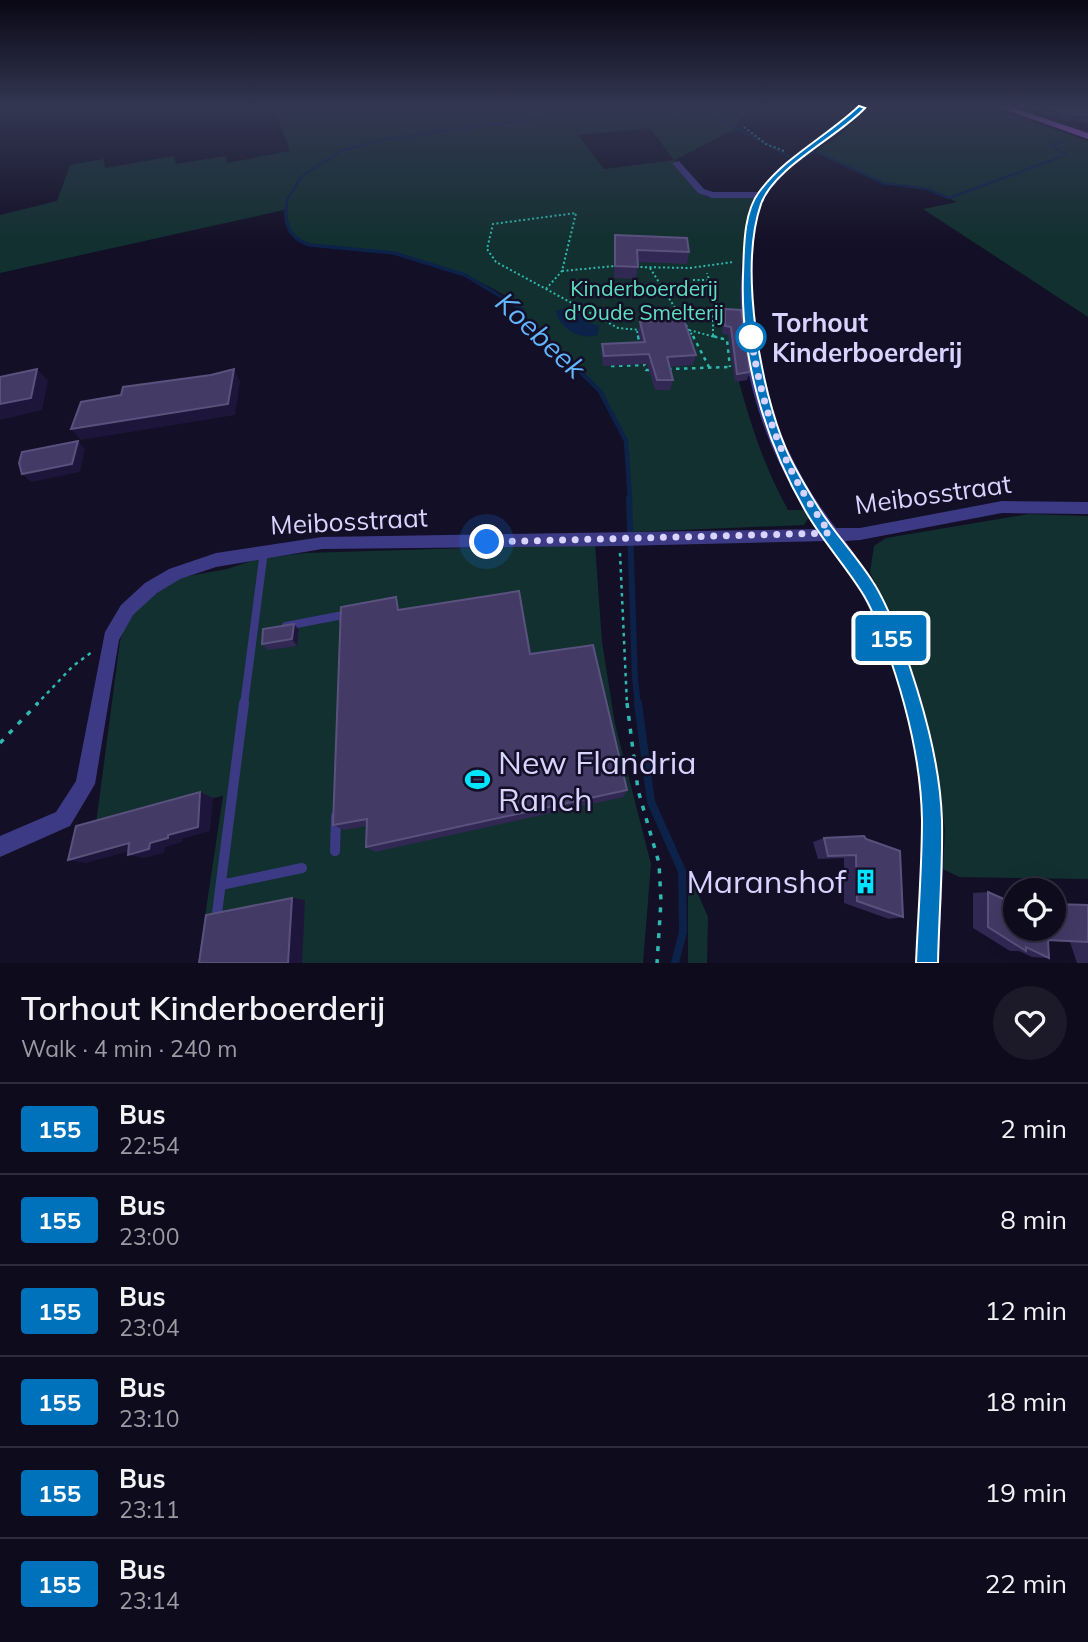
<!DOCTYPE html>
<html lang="en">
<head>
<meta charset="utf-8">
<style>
  body { margin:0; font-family:Mulish,sans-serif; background:#1c1929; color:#f1f3f6; height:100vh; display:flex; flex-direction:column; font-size:26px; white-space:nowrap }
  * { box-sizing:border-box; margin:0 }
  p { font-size:23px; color:#9b9ba3 }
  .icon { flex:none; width:38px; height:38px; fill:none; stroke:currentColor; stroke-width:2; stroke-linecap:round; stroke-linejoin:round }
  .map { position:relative; height:963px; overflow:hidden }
  .sheet { display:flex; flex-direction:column; background:#0e0b1c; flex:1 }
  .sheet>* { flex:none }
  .badge { padding:0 14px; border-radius:5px; font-size:24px; line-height:46px }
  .controls { position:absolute; left:1003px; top:878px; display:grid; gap:14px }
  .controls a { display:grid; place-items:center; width:63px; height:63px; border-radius:50%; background:#0e0b1c; box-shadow:0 7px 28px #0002,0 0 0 2px #2e2b3b; font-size:35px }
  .you { position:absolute; width:35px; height:35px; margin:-18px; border:5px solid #fff; border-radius:50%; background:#1a73e8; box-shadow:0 0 0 10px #1a73e833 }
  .map>.badge { position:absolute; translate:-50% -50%; box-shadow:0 0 0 4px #fff }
  .round { display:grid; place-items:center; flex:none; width:74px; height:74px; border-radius:37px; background:#1c1929 }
  .summary { display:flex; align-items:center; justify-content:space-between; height:119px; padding:0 21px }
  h1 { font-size:33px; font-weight:600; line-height:52px }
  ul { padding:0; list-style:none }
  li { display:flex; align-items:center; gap:21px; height:91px; padding:0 21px; border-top:2px solid #2e2b3b }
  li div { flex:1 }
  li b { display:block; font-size:26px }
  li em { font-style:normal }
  li .badge { min-width:77px; font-weight:700; text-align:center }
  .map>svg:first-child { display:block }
</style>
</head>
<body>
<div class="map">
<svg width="1088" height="963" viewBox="0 0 1088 963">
  <rect width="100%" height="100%" fill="#130f26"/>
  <!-- green -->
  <path fill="#12302f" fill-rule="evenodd" d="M274 108H758L739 118 735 129 675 160 706 197 754 198 741 266 742 308 751 375 738 378C751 426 764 466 788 510H803L809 517 804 525 631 532C630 507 632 461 625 439 609 389 562 354 526 318 516 288 424 259 393 253 361 247 328 251 297 241L285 224 284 210 0 273V215L57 201 70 165 104 159 105 168 174 156 176 164 226 156 227 163 290 151ZM650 128 674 160 604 169 578 135Z
    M869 108H991L1088 141V317L923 209 957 202 928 189 883 183 815 151 840 135Z
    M1029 514 1088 516V879L959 877 943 869 945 830 938 777 921 704 898 635 870 572 874 546 886 538Z
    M595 544 602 642 615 724 651 864 643 963H198L223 796 96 824 120 641 128 616 152 595 178 578 227 569 257 559 305 553Z
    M695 887 708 917 707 963H688V889Z"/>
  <!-- water -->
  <path fill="#0c2248" d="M566 308 586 318V322L599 326 598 335C580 341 559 328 556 311Z"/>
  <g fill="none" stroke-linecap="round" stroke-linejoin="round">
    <!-- stream-far4 -->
    <path stroke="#0c2248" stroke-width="2.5" d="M622 108C657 128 669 106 701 114 724 119 766 145 789 156
      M800 160 815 151 883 183 928 189 949 198 1063 156 1066 154 1051 146 1065 140
      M286 210 287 200 301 177 341 151 385 139 616 108"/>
    <!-- stream-far3 -->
    <path stroke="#0c2248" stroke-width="3.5" d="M286 208C285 228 291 239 310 245L394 253 465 275 523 310 525 318 546 338"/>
    <!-- stream-far2 -->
    <path stroke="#0c2248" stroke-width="4.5" d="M544 336 600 391 626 441 630 500"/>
    <!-- stream-far1 -->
    <path stroke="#0c2248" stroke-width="6" d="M629 498 635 679 638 705"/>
    <!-- stream -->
    <path stroke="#0c2248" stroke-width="8" d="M638 703 651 802 682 871 683 932 675 963"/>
    <!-- path-far2 -->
    <path stroke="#2fb8b0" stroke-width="2" stroke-dasharray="2 2.5" stroke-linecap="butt" d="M744 127 766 144 784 151
      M636 267 690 268 733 262
      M650 268 694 338
      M562 271 615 266
      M693 280H709
      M546 289 562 271 576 213 493 224 487 249 496 262 618 328 640 330
      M713 311V336
      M684 318 718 309 707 273
      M685 329 719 338
      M637 331 639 338"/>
    <!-- path-far1 -->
    <path stroke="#2fb8b0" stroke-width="2.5" stroke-dasharray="3.5 4.5" stroke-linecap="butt" d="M638 336 640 345
      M693 336 709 367
      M713 336 727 340 730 367
      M644 362 646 370H651
      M611 366 645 365
      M668 369 731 367
      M620 553 627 705
      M36 705 73 666 92 652"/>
    <!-- path -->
    <path stroke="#2fb8b0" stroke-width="3.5" stroke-dasharray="5 8" stroke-linecap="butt" d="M627 703 638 790 659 863 661 901 657 963
      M0 743 38 703"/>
    <!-- service-far1 -->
    <path stroke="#3d3a85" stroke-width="8" d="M286 626 343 615V622
      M244 705 264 551"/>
    <!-- service -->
    <path stroke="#3d3a85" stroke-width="10" d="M335 851 336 816
      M221 885 302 868
      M216 921 244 703"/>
    <!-- minor -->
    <path fill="#3d3a85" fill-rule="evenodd" d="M857 108H865C837 139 794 153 771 187 758 205 756 226 753 248 742 348 775 450 836 528H860L1002 501 1088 502V514L1002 513 860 540 845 541C899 613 931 709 941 798 946 852 941 908 938 963H916C919 915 923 867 922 820 919 722 886 619 828 541L619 546 322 549 216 567 180 579 157 593 133 615 119 640 95 784 70 826 0 857V836L56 812 76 781 105 632 121 605 145 583 169 569 216 553 322 537 819 529C761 451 730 347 744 250 746 232 747 213 755 198H712L698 193 672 163 679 161 704 189 713 192H759C783 155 826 138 857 108Z"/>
    <!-- primary -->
    <path fill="#c25bff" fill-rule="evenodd" d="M1001 108H1013L1088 133V139Z"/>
  </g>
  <!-- wall -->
  <path fill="#312854" d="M1026 108H1088V124L1074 120 1070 122Z
    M615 235 689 252 687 264 638 262 636 279 614 278V247Z
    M725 309 750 372 747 380 735 382 728 335 722 334 723 317Z
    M640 322 696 355 693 365 669 367 673 380 670 390H655L647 364 603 366 601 354 602 344 641 342 638 332Z
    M401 609 530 654 627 790 623 797 375 852 366 847 367 826 344 830 333 825Z
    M294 624 299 630 297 646 268 650 262 644Z
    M864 836 903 917 889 919 844 903V858L818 859 813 842 824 838Z
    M988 892 1054 929 1088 905V963H1077L1070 942 1048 941 1049 958 1032 957 1019 951H1010L973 928V893Z"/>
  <!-- shaded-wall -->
  <path fill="#1d163a" d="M1078 113 1074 120 1070 122 1074 115Z
    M37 369 48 381 42 410 0 420V404Z
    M234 369 240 381 235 415 81 440 71 429Z
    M78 441 85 449 80 472 31 482 22 474Z
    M294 624 299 630 297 646 292 639Z
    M200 792 213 798 210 831 182 839V842L165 847 164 853 144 858 128 855 168 835Z
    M129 843 145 847 86 863 68 860Z
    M292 898 305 900 302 963H288Z"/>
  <!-- building -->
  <path fill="#433a66" stroke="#5a527e" stroke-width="2" d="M1051 108H1088V116L1078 113 1074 115Z
    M615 235 687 238 689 252 637 250 638 267 615 266Z
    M725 309 741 310 750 372 737 374 731 327 725 326Z
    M684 320 696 355 667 357 673 380H657L649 354 604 356 602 344 645 342 640 322Z
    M37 369 31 398 0 404V377Z
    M234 369 228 404 71 429 81 402 121 395 123 387 211 375Z
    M78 441 72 464 22 474 19 463 22 452Z
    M519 591 530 654 593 645 627 790 366 847 367 819 333 825 341 607 396 597 398 610Z
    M294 624 292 639 262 644 263 629Z
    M200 792 198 827 168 835V838L150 843 149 849 128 855 129 843 68 860 76 826Z
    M864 836 866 839 900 851 903 917 857 901 856 855 828 856 824 838Z
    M988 892 1015 904V929H1054V904L1088 905V942L1048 940 1049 958 1026 947V951L988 927Z
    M292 898 288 963H199L206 915Z"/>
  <!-- sky -->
  <linearGradient id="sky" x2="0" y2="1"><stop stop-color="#0a0815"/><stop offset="0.44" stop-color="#333752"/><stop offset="1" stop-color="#333752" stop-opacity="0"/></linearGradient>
  <rect width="1088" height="243" fill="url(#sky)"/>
  <!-- line -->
  <path fill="#0072bc" stroke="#fff" stroke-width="2" d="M859 106 865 108C838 137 774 167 761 204 739 268 760 388 786 449 794 468 806 487 817 505 833 532 856 555 873 582 885 600 894 624 902 644 922 700 940 761 942 820 943 867 939 916 938 963H916C918 916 922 867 922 820 921 761 905 699 885 644 879 627 871 606 861 591 844 564 822 540 806 512 765 441 740 358 743 275 744 250 743 213 759 192 786 156 826 137 859 106Z"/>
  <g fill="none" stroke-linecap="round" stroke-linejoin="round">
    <!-- walk -->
    <path stroke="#d9d4ff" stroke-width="7" stroke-dasharray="0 12.6" d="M487 542 830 533C784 470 763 414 751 337"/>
  </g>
  <!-- icons -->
  <defs>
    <symbol id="stadium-bare" viewBox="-9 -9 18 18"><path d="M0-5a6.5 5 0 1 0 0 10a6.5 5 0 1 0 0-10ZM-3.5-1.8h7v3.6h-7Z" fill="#00e5ff" stroke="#130f26" stroke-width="2.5" paint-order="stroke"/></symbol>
    <symbol id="building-bare" viewBox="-9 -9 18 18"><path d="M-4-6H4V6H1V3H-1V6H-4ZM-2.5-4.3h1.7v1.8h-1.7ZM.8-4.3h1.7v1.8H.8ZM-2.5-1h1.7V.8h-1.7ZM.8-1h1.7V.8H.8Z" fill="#00e5ff" stroke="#130f26" stroke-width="2.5" paint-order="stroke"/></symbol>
  </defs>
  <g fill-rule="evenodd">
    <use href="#stadium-bare" x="460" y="762" width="35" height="35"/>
    <use href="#building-bare" x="848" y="864" width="35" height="35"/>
  </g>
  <!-- markers -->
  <circle fill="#fff" stroke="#0072bc" stroke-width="3.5" cx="751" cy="337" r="14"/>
  <g text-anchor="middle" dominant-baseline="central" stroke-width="5" stroke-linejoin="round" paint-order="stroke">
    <!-- far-park labels -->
    <g font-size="21" fill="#5fe0c0" stroke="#130f26">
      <text x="644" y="288">Kinderboerderij<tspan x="644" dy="24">d'Oude Smelterij</tspan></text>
    </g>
    <!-- stop labels -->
    <g font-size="26" font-weight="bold" fill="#d9d4ff" stroke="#130f26" text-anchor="start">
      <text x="772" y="322">Torhout<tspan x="772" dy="30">Kinderboerderij</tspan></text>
    </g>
    <!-- street labels -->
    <g font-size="26" fill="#d9d4ff" stroke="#130f26">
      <text transform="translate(933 494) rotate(-8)">Meibosstraat</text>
      <text transform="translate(349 521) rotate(-3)">Meibosstraat</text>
    </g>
    <!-- water labels -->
    <g font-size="28" font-style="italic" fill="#62b6ff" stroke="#130f26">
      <text transform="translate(541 335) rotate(43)">Koebeek</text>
    </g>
    <!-- near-poi labels -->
    <g font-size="32" fill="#d9d4ff" stroke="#130f26" text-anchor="start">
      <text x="498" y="762">New Flandria<tspan x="498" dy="37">Ranch</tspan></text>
      <text x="846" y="881" text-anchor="end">Maranshof</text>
    </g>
  </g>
</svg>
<div class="controls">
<a><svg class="icon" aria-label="locate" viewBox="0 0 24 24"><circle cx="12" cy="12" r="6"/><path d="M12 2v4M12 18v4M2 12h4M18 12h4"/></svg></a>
</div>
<div class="you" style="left:487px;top:542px"></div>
<b class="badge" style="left:891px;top:638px;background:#0072bc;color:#fff">155</b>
</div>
<section class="sheet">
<div class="summary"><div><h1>Torhout Kinderboerderij</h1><p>Walk · 4 min · 240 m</p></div><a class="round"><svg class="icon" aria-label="heart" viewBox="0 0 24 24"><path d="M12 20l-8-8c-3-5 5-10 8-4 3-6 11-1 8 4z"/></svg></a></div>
<ul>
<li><span class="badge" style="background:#0072bc;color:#fff">155</span><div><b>Bus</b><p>22:54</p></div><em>2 min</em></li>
<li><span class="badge" style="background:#0072bc;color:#fff">155</span><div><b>Bus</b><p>23:00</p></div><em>8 min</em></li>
<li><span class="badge" style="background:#0072bc;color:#fff">155</span><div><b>Bus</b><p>23:04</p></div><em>12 min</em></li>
<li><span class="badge" style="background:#0072bc;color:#fff">155</span><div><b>Bus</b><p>23:10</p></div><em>18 min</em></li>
<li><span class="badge" style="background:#0072bc;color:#fff">155</span><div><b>Bus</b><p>23:11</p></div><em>19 min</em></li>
<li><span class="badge" style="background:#0072bc;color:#fff">155</span><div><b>Bus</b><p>23:14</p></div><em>22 min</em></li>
</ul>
</section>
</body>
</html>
